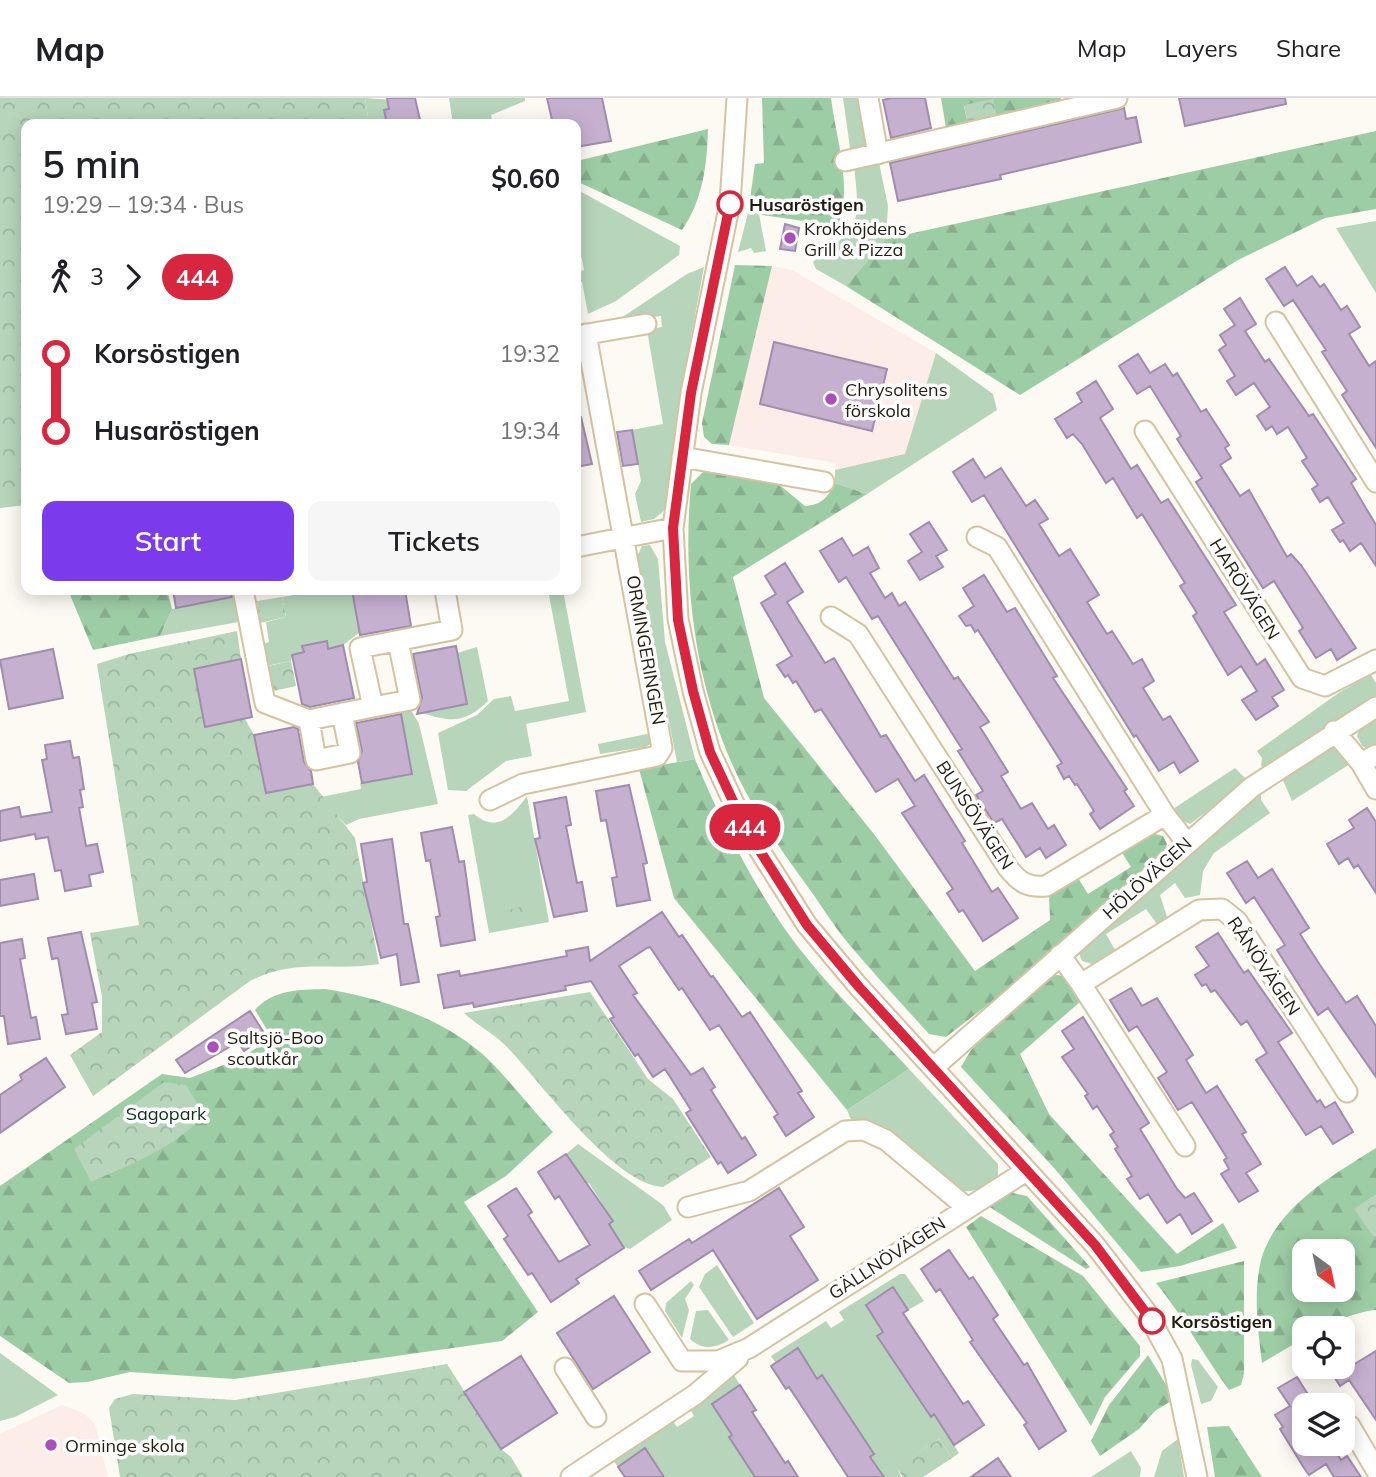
<!DOCTYPE html>
<html lang="en">
<head>
<meta charset="utf-8">
<style>
  body { margin:0; font-family:Mulish,sans-serif; background:#f6f6f6; color:#202124; height:100vh; display:flex; flex-direction:column; font-size:26px; white-space:nowrap }
  * { box-sizing:border-box; margin:0 }
  p { font-size:23px; color:#757577 }
  .icon { flex:none; width:38px; height:38px; fill:none; stroke:currentColor; stroke-width:2; stroke-linecap:round; stroke-linejoin:round }
  .map { position:relative; flex:1; overflow:hidden }
  .details { position:absolute; left:21px; top:21px; width:560px; height:476px; display:flex; flex-direction:column; background:#fff; border-radius:14px; box-shadow:0 4px 18px #0003 }
  .details>* { flex:none }
  .badge { padding:0 14px; border-radius:23px; font-size:24px; line-height:46px }
  .needle { width:46px; rotate:147deg }
  .fabs { position:absolute; left:1292px; top:1141px; display:grid; gap:14px }
  .fabs a { display:grid; place-items:center; width:63px; height:63px; border-radius:14px; background:#fff; box-shadow:0 4px 18px #0003; font-size:35px }
  .map>.badge { position:absolute; translate:-50% -50%; box-shadow:0 0 0 4px #fff }
  .legs { display:flex; align-items:center; gap:10px; height:77px; padding:0 21px; font-size:23px }
  .legs p { margin-inline-start:auto }
  .head { display:flex; align-items:center; justify-content:space-between; height:119px; padding:0 21px }
  h1 { font-size:38px; font-weight:600; line-height:52px }
  .button { display:flex; gap:14px; margin-top:auto; padding:14px 21px }
  .button a { flex:1; height:80px; border-radius:14px; background:#7c3aed; color:#fff; font-size:28px; font-weight:600; line-height:80px; text-align:center }
  .button a+a { background:#f6f6f6; color:#202124 }
  ul { padding:0 21px; list-style:none }
  li { display:flex; align-items:center; gap:24px; height:77px; font-size:26px }
  li i { display:grid; place-items:center; width:10px; height:100%; margin:0 9px; background:currentColor }
  li i::after { content:''; width:18px; height:18px; margin:-9px; border:5px solid; border-radius:50%; background:#fff }
  li p { margin-inline-start:auto }
  li:first-child i { background:linear-gradient(#0000 50%,currentColor 0) }
  li:last-child i { background:linear-gradient(currentColor 50%,#0000 0) }
  header { display:flex; align-items:center; gap:42px; box-sizing:border-box; height:98px; padding:0 35px; background:#fff; border-bottom:2px solid #e0e0e0 }
  header strong { font-size:33px }
  nav { display:flex; gap:38px; margin-inline-start:auto; font-size:24px }
  .map>svg:first-child { display:block }
</style>
</head>
<body>
<header>
<strong>Map</strong>
<nav><a>Map</a><a>Layers</a><a>Share</a></nav>
</header>
<div class="map">
<svg width="1376" height="1379" viewBox="0 0 1376 1379">
  <defs>
    <pattern id="forest-firs" width="22" height="20" patternUnits="userSpaceOnUse" patternTransform="scale(1.75)"><rect width="22" height="20" fill="#9dcda5"/><path d="M5 1l3.5 6h-7zM16 11l3.5 6h-7z" fill="#87af8d"/></pattern>
    <pattern id="park-crowns" width="20" height="18" patternUnits="userSpaceOnUse" patternTransform="scale(1.75)"><rect width="20" height="18" fill="#b6d5ba"/><path d="M2 6a3 3 0 1 1 6 0M12 15a3 3 0 1 1 6 0" fill="none" stroke="#9cb69f"/></pattern>
  </defs>
  <rect width="100%" height="100%" fill="#fdfaf3"/>
  <!-- education -->
  <path fill="#fcede8" d="M772 168 792 172 936 255 905 357 835 372 836 365 729 347Z
    M62 1307 83 1315 95 1326 108 1379H0V1336Z"/>
  <!-- green -->
  <path fill="#b6d5ba" d="M365 0 393 2 395 10 384 13 387 26H369Z
    M449 0H525V3L491 17 493 26H453Z
    M843 0H868L876 49 851 57Z
    M878 60 888 108 886 141 846 188 816 171 813 164C862 126 860 127 854 67Z
    M576 91 680 148 679 157 616 203 588 216 582 184H576V174L584 172 576 131Z
    M748 115 759 116 766 153 754 155 751 150 738 154Z
    M1376 123V195L1336 130Z
    M704 169 676 321 666 411 654 421 641 424 635 396 641 383 632 332 663 326 647 232 662 229 661 218 615 224 687 176Z
    M936 255 993 296 997 312 867 396 835 385V372L905 356Z
    M650 447 658 461 665 544 695 661 677 664 637 459 642 448Z
    M324 492H352L360 534 343 547 328 551 326 543 303 548 304 554 292 557 291 563 266 568 263 546 269 544 266 524 286 519 282 499Z
    M548 492H563L586 614 526 626 532 658 506 663 466 693 448 692 438 635 477 617 494 601 511 598 515 613 569 603Z
    M239 498 244 523 160 538 172 511Z
    M477 549 488 603C464 626 451 624 422 615L467 606 457 555Z
    M1371 577 1376 585V600L1312 637 1265 670 1261 668 1262 660 1257 653 1340 594Z
    M411 612 419 626 438 706 359 721 346 727 321 699 361 691 360 685 412 676 401 614Z
    M1376 619V651L1373 653 1362 648 1357 638 1361 628Z
    M652 635 651 646 645 649 600 656 598 646Z
    M1331 645 1350 666 1292 703 1281 678Z
    M1235 670 1248 683 1190 726 1181 722 1173 711Z
    M1261 693V702L1270 715 1214 755 1203 773 1200 797 1185 800 1175 785 1160 797 1167 819 1157 826 1146 811 1106 836 1115 852 1092 866 1082 863 1078 853Z
    M527 698 549 824 489 835 468 717 474 716C497 736 513 717 527 698Z
    M909 971 998 1066V1078C985 1088 976 1095 960 1093L852 1024 847 1012Z
    M578 1046 663 1107 672 1122 630 1151 624 1149 613 1132 604 1130 613 1123 589 1085 579 1091 583 1081 566 1056Z
    M717 1167 754 1225 733 1239 699 1189 705 1176Z
    M900 1176H905L924 1203 908 1212 893 1189 866 1208 879 1228 887 1231 877 1238 931 1318 942 1311 938 1322 959 1355 952 1360 939 1341 897 1369 901 1379H884L874 1364 869 1367 846 1313 822 1278 812 1284V1273L798 1250 775 1264 771 1258 826 1223 831 1230 844 1222 839 1214Z
    M691 1183 694 1187 685 1201 689 1212 682 1240 665 1213 666 1205Z
    M708 1212 729 1242C715 1251 702 1252 690 1241L696 1213Z
    M0 1255 58 1297 15 1319 0 1323Z
    M1192 1261 1198 1262 1218 1289 1211 1303 1201 1306 1191 1267Z
    M734 1277 740 1287 712 1306 738 1333 729 1339 752 1374 761 1379H658L645 1351 618 1369 610 1358 670 1318 677 1329 694 1318 688 1307Z
    M1178 1341 1184 1379H1154L1162 1353Z
    M1131 1353 1141 1370 1140 1379H1091Z"/>
  <!-- forest -->
  <path fill="url(#forest-firs)" fill-rule="evenodd" d="M762 0H831C836 41 853 89 838 128L748 115 755 66 764 65Z
    M941 0H1061L1059 7 998 24 964 8 969 31 947 36Z
    M708 31C707 67 703 102 682 132L576 83 577 63Z
    M1376 33V111L1325 120 1238 162 1020 297 846 188 886 141Z
    M735 167 772 168 729 347 712 346 704 339 702 325Z
    M705 372 776 384 805 408C822 407 827 400 835 385L867 396 733 479 764 600 874 736 975 873 1050 822 1049 797 1078 780 1088 796 1131 769 1121 753 1151 735 1163 738 1167 746 1164 755 994 902 946 939 929 936C902 906 874 876 848 845 833 827 821 807 808 789 783 755 758 719 739 681 695 590 682 485 691 386Z
    M68 492H167L172 511 160 538 93 552Z
    M695 661C719 719 747 775 782 827 818 879 866 925 909 971L847 1012 674 800 639 671Z
    M1052 876 1063 878 1080 904 1020 956 1049 1016 1177 1156 1223 1125 1237 1150 1180 1168 1141 1174 1055 1071 961 969 971 952Z
    M325 891C382 900 450 922 492 965 513 987 532 1011 553 1034L506 1078 464 1104 538 1214 502 1243 234 1281 130 1274 87 1284 69 1285 0 1238V1088L162 976 190 980 241 960 272 940 255 912C274 891 298 892 325 891Z
    M1376 1050V1212C1350 1214 1329 1230 1304 1230V1240L1262 1265C1258 1232 1253 1195 1261 1162 1276 1109 1333 1077 1376 1050ZM1304 1153H1342V1192H1304Z
    M1008 1094 1027 1098 1090 1169 1086 1171 985 1106Z
    M981 1118 1083 1178 1140 1248V1258L1105 1299 1091 1328 966 1129Z
    M1244 1163V1276L1241 1287 1229 1292C1203 1257 1184 1219 1156 1185Z
    M1148 1257 1168 1290 1171 1303 1155 1313 1139 1331 1100 1358 1091 1343 1109 1307Z
    M1229 1328 1262 1379H1215L1207 1329Z"/>
  <!-- park -->
  <path fill="url(#park-crowns)" d="M0 0H365L369 26H26V407L0 410Z
    M993 1 998 24 969 31 964 7Z
    M282 499 286 519 255 526 251 504Z
    M237 533 241 561 194 571 205 628 245 621 254 637 266 695 313 686 355 740 379 866C330 874 297 859 250 883L93 998 70 957 102 934V899L90 835 139 827 97 566 129 556Z
    M291 563 296 588 264 595 259 570Z
    M526 808 529 824 506 827 504 813Z
    M590 894 648 981 673 1001 711 1059 663 1089C615 1088 538 981 506 948 493 935 477 927 464 915Z
    M164 984 186 987 204 1017C173 1051 131 1066 91 1084L74 1051Z
    M1376 1096V1142L1354 1111Z
    M447 1266 501 1351 511 1359 523 1379H120L109 1310 115 1301 133 1296 235 1302Z
    M939 1341 952 1360 923 1379H903L896 1369Z"/>
  <!-- building -->
  <path fill="#c5b0d0" stroke="#a08dab" stroke-width="2" d="M387 0H415L421 26H387L384 12 389 11Z
    M547 0H602L611 43 576 49V26H553Z
    M891 0H925L931 30 891 40 883 2Z
    M1179 0H1285L1286 6 1185 28Z
    M1124 10 1126 21 1136 19 1141 44 1000 77 1001 81 898 103 890 65Z
    M785 126 799 130 795 153 780 151Z
    M1285 169 1297 188 1312 178 1320 189 1324 186 1341 212 1347 208 1360 229 1349 236 1369 268 1376 263V350L1342 297 1347 293 1322 254 1326 252 1293 202 1284 208 1266 181Z
    M1240 200 1256 226 1245 233 1265 264 1269 261 1309 318 1313 316 1356 381 1351 385 1376 427V468L1361 445 1350 453 1343 442 1340 444 1332 432 1344 425 1328 399 1320 404 1312 391 1318 387 1302 363 1307 360 1288 329 1277 336 1272 328 1266 332 1257 318 1270 309 1254 285 1236 297 1227 283 1235 278 1219 252 1226 247 1220 237 1235 227 1224 211Z
    M774 244 887 271 872 333 760 306Z
    M1138 256 1150 275 1165 266 1173 278 1177 275 1201 314 1206 311 1229 347 1225 350 1231 360 1220 367 1240 398 1249 392 1287 459 1291 456 1301 467 1356 550 1337 562 1331 551 1316 560 1299 533 1303 530 1274 483 1263 490 1196 384 1202 380 1177 341 1181 338 1150 288 1137 296 1119 268Z
    M1096 283 1113 311 1100 320 1131 371 1137 367 1161 405 1168 401 1236 507 1224 514 1257 567 1265 561 1284 592 1272 599 1278 608 1256 622 1242 602 1257 593 1241 568 1228 577 1193 518 1197 515 1180 488 1185 485 1142 416 1137 420 1113 380 1106 385 1082 346 1073 336 1067 340 1055 321 1082 304 1077 295Z
    M581 319 592 366 576 369V320Z
    M632 332 638 366 623 368 617 334Z
    M973 361 985 380 1001 370 1026 408 1035 402 1048 421 1039 426 1059 458 1070 451 1099 497 1087 504 1107 536 1112 533 1133 566 1142 561 1154 583 1143 590 1163 622 1170 618 1198 663 1180 675 1174 664 1159 673 1136 637 1134 639 984 397 972 404 953 374Z
    M929 424 947 452 936 458 943 469 920 482 908 463 922 454 910 436Z
    M842 440 853 458 868 449 879 470 870 475 885 500 892 495 899 508 905 504 954 581 958 579 989 624 980 629 1008 674 1001 678 1021 711 1032 705 1048 731 1054 727 1066 747 1046 760 1040 750 1026 759 1002 721 994 725 976 697 983 693 958 653 962 651 878 518 872 521 846 479 839 484 820 453Z
    M785 465 803 494 787 504 825 565 834 560 881 639 886 637 915 683 924 677 965 743 962 745 992 794 998 790 1018 820 983 843 963 812 959 814 947 795 953 791 902 715 915 708 898 681 876 694 821 611 815 614 796 583 793 585 788 577 785 579 777 567 792 558 761 505 776 496 765 478Z
    M984 477 1007 514 1015 510 1057 578 1053 580 1127 691 1124 693 1134 708 1100 731 1090 716 1094 713 1077 686 1075 687 1069 678 1064 681 1057 668 1062 665 978 532 975 534 971 527 966 528 959 518 974 508 963 490Z
    M173 492H231L232 499 176 510Z
    M352 492H405L411 528 360 537Z
    M327 543 328 551 343 547 354 600 310 609 302 606 292 557 304 554 302 548Z
    M456 548 467 606 417 616 422 600 413 556Z
    M53 551 63 600 9 611 0 562Z
    M241 561 252 619 205 629 194 571Z
    M401 616 412 676 362 685 358 664 362 653 356 625Z
    M294 629 298 631 304 664 311 673 313 686 266 695 254 637Z
    M70 643 73 660 79 659 84 691 80 692 83 709 79 710 86 748 97 746 103 774 89 777 91 788 65 793 61 772 55 773 48 739 36 741 35 736 0 743V713L19 709 21 719 52 714 42 662 47 661 45 647Z
    M629 687 647 765 643 766 650 802 617 808 612 780 617 779 606 722 601 723 596 693Z
    M566 699 571 727 566 728 577 785 582 784 587 813 554 819 535 741 540 740 534 705Z
    M1367 710 1376 724V795L1358 767 1354 770 1348 760 1339 766 1327 746 1354 730 1349 722Z
    M452 729 459 764 464 763 475 842 441 848 436 819 440 818 430 762 426 763 421 735Z
    M392 741 404 826H408L419 884 401 887 397 856 381 860 363 785 367 784 361 746Z
    M1247 763 1258 780 1272 771 1309 830 1300 836 1320 867 1346 905 1357 898 1376 928V979L1328 910 1318 917 1277 852 1285 847 1254 799 1246 805 1227 775Z
    M34 776 38 801 0 808V782Z
    M662 814 679 839 682 837 711 879 713 878 742 919 750 914 802 993 798 995 814 1019 786 1038 774 1019 778 1016 719 927 710 932 682 890 679 892 650 849 647 850 619 868 637 895 633 897 691 977 703 970 715 989 711 992 742 1041 745 1039 756 1057 728 1075 721 1064 718 1066 686 1015 691 1012 665 971 653 979 638 956 635 958 610 921 614 919 591 883 565 888 566 892 474 909 473 905 444 910 438 877 459 873 460 878 514 868 567 858 566 853 588 849 590 863Z
    M81 834 97 904 92 905 97 931 66 936 62 917 68 916 58 860 52 861 48 840Z
    M1218 835 1244 875 1248 872 1292 935 1278 944 1317 1004 1320 1002 1325 1010 1335 1004 1353 1034 1333 1046 1321 1028 1306 1037 1256 962 1267 955 1247 923 1241 927 1215 892 1211 894 1206 886 1202 888 1195 877 1209 868 1196 849Z
    M22 841 25 860 20 861 31 920 36 919 40 941 8 946 4 918H0V845Z
    M1131 890 1142 908 1157 900 1193 957 1186 962 1206 995 1217 988 1246 1034 1242 1036 1261 1066 1246 1075 1258 1093 1239 1104 1221 1076 1229 1071 1224 1062 1227 1060 1192 1004 1178 1012 1158 980 1167 974 1137 928 1129 933 1110 902Z
    M250 913 266 938 244 953 238 944 185 975 176 962Z
    M1083 919 1149 1025 1140 1031 1177 1091 1185 1100 1194 1095 1212 1123 1192 1136 1180 1116 1167 1125 1148 1096 1140 1101 1127 1081 1132 1078 1115 1051 1118 1049 1110 1037 1114 1034 1097 1008 1093 1011 1085 998 1088 996 1062 959 1074 951 1062 933Z
    M46 960 65 989 0 1035V997L22 982 20 977Z
    M566 1056 613 1123 609 1126 624 1150 576 1181 579 1185 551 1204 532 1175 528 1177 504 1141 508 1138 488 1108 516 1090 532 1114 528 1117 559 1164 590 1147 559 1098 555 1101 538 1074Z
    M779 1090 804 1129 790 1138 818 1182 757 1221 713 1152 651 1192 639 1173 689 1141 692 1145Z
    M949 1152 969 1181 973 1179 998 1217 993 1221 1024 1267 1027 1265 1066 1333 1039 1351 1024 1327 1027 1325 970 1244 973 1242 940 1191 936 1194 921 1171Z
    M893 1189 908 1212 903 1215 963 1306 968 1303 984 1327 954 1347 934 1316 931 1319 877 1238 883 1234 866 1207Z
    M614 1198 650 1254 593 1291 557 1235Z
    M1342 1249 1353 1267 1376 1253V1322L1349 1282 1340 1288 1328 1269H1342Z
    M798 1250 817 1281 822 1277 874 1356 870 1359 884 1379H848L789 1289 786 1291 771 1268Z
    M521 1258 557 1315 501 1351 464 1294Z
    M1297 1279 1314 1306 1304 1307V1346H1331L1341 1362 1347 1358 1361 1379H1334L1326 1366 1309 1377 1304 1370 1280 1331 1283 1329 1275 1317 1290 1308 1278 1290Z
    M740 1287 756 1312 752 1314 785 1365 788 1363 798 1379H755L729 1339 732 1337 712 1306Z
    M645 1350 664 1379H625L618 1369Z
    M998 1360 1011 1379H971Z"/>
  <g fill="none" stroke-linecap="round" stroke-linejoin="round">
    <defs>
      <path id="minor" d="M737 0 730 105 691 295 673 430 678 521 693 593 710 654 746 731 807 827 859 889 1095 1147 1147 1215 1172 1261 1197 1379
        M868 0 878 56
        M845 63 1117 0
        M1276 224 1376 384
        M576 238 646 226
        M1145 333 1302 580 1325 588 1376 562
        M682 359 824 384
        M977 439 997 449 1165 717 1187 745
        M576 449 673 430
        M243 492 265 605 309 622 373 609 360 550 452 532 445 492
        M831 519 858 536 1008 770C1019 784 1028 790 1046 788L1165 717
        M373 609 410 602 398 543
        M309 622 316 662 350 655 342 615
        M1334 633 1361 665 1376 657
        M1361 665 1376 691
        M490 702 523 686 657 658 662 650 586 236
        M1060 857 1081 886 1199 812 1222 811 1237 823 1347 994
        M1081 886 1185 1048
        M933 970 1252 689 1376 609
        M688 1109 749 1093 845 1033 864 1032 886 1042 966 1109
        M645 1206 682 1263H718L749 1250 1026 1073
        M565 1270 596 1319
        M1350 1328 1376 1372
        M571 1379 696 1296 738 1260"/>
    </defs>
    <!-- minor casing -->
    <use href="#minor" stroke="#d3c3a1" stroke-width="23"/>
    <!-- minor -->
    <use href="#minor" stroke="#fff" stroke-width="19"/>
  </g>
  <g fill="none" stroke-linecap="round" stroke-linejoin="round">
    <defs>
      <path id="line-1" d="M730 106 691 295 673 430 678 522 693 593 710 654 746 731 807 827 859 889 1095 1147 1152 1223"/>
    </defs>
    <!-- line-1 casing -->
    <use href="#line-1" stroke="#fff" stroke-width="16"/>
    <!-- line-1 -->
    <use href="#line-1" stroke="#d7263d" stroke-width="10"/>
  </g>
  <!-- markers -->
  <g fill="#fff" stroke="#d7263d" stroke-width="3.5">
    <circle cx="730" cy="106" r="12"/>
    <circle cx="1152" cy="1223" r="12"/>
  </g>
  <g fill="#a950bd" stroke="#fff" stroke-width="2.5">
    <circle cx="790" cy="140" r="7"/>
    <circle cx="831" cy="301" r="7"/>
    <circle cx="213" cy="949" r="7"/>
    <circle cx="51" cy="1347" r="7"/>
  </g>
  <g text-anchor="middle" dominant-baseline="central" stroke-width="7" stroke-linejoin="round" paint-order="stroke">
    <!-- stop labels -->
    <g font-size="18" font-weight="bold" fill="#221c0f" stroke="#fff" text-anchor="start">
      <text x="749" y="106">Husaröstigen</text>
      <text x="1171" y="1223">Korsöstigen</text>
    </g>
    <!-- poi labels -->
    <g font-size="18" fill="#221c0f" stroke="#fff" text-anchor="start">
      <text x="804" y="130">Krokhöjdens<tspan x="804" dy="21">Grill &amp; Pizza</tspan></text>
      <text x="845" y="291">Chrysolitens<tspan x="845" dy="21">förskola</tspan></text>
      <text x="227" y="939">Saltsjö-Boo<tspan x="227" dy="21">scoutkår</tspan></text>
      <text x="65" y="1347">Orminge skola</text>
    </g>
    <!-- street labels -->
    <g font-size="18" fill="#221c0f" stroke="#fff">
      <text transform="translate(1245 491) rotate(58)">HARÖVÄGEN</text>
      <text transform="translate(646 552) rotate(80)">ORMINGERINGEN</text>
      <text transform="translate(975 717) rotate(57)">BUNSÖVÄGEN</text>
      <text transform="translate(1147 780) rotate(-42)">HÖLÖVÄGEN</text>
      <text transform="translate(1264 868) rotate(56)">RÅNÖVÄGEN</text>
      <text transform="translate(887 1160) rotate(-33)">GÄLLNÖVÄGEN</text>
    </g>
    <!-- park labels -->
    <g font-size="18" fill="#0e3217" stroke="#fff">
      <text x="166" y="1015">Sagopark</text>
    </g>
  </g>
</svg>
<div class="fabs">
<a><svg class="needle" viewBox="-14 -14 28 28"><path d="M0-13l5 13h-10z" fill="#e53935"/><path d="M0 13l5-13h-10z" fill="#757577"/></svg></a>
<a><svg class="icon" aria-label="locate" viewBox="0 0 24 24"><circle cx="12" cy="12" r="6"/><path d="M12 2v4M12 18v4M2 12h4M18 12h4"/></svg></a>
<a><svg class="icon" aria-label="layers" viewBox="0 0 24 24"><path d="M12 4l9 5-9 5-9-5zM3 14l9 5 9-5"/></svg></a>
</div>
<b class="badge" style="left:745px;top:729px;background:#d7263d;color:#fff">444</b>
<section class="details">
<div class="head"><div><h1>5 min</h1><p>19:29 – 19:34 · Bus</p></div><b>$0.60</b></div>
<div class="legs"><svg class="icon" aria-label="walk" viewBox="0 0 24 24"><circle cx="13" cy="4" r="2"/><path d="M13 8l-2 6 4 7M11 14l-3 7M7 12l3-4h3l4 4"/></svg>3<svg class="icon" aria-label="forward" viewBox="0 0 24 24"><path d="M9 5l7 7-7 7"/></svg><b class="badge" style="background:#d7263d;color:#fff">444</b></div>
<ul>
<li><i style="color:#d7263d"></i><b>Korsöstigen</b><p>19:32</p></li>
<li><i style="color:#d7263d"></i><b>Husaröstigen</b><p>19:34</p></li>
</ul>
<div class="button"><a>Start</a><a>Tickets</a></div>
</section>
</div>
</body>
</html>
